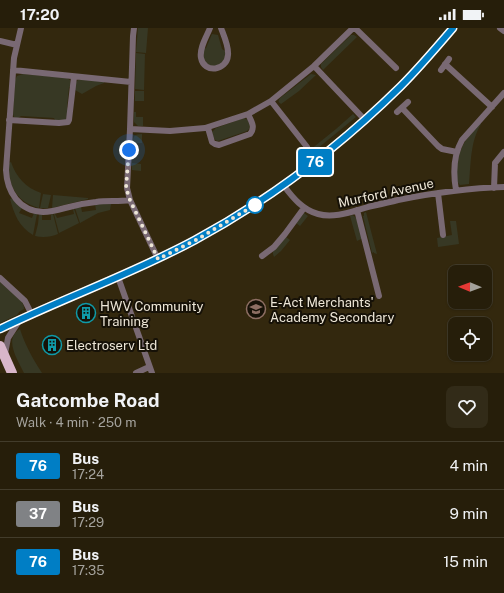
<!DOCTYPE html>
<html lang="en">
<head>
<meta charset="utf-8">
<style>
  body { margin:0; font-family:"Public Sans",sans-serif; background:#322b18; color:#f1f3f6; height:100vh; display:flex; flex-direction:column; font-size:15px; white-space:nowrap }
  * { box-sizing:border-box; margin:0 }
  p { font-size:13px; color:#a4a29c }
  .icon { flex:none; width:22px; height:22px; fill:none; stroke:currentColor; stroke-width:2; stroke-linecap:round; stroke-linejoin:round }
  .map { position:relative; height:345px; overflow:hidden }
  .side { display:flex; flex-direction:column; background:#261e0a; flex:1 }
  .side>* { flex:none }
  .badge { padding:0 8px; border-radius:3px; font-size:14px; line-height:26px }
  .needle { width:26px; rotate:271deg }
  .tools { position:absolute; left:448px; top:237px; display:grid; gap:8px }
  .tools a { display:grid; place-items:center; width:44px; height:44px; border-radius:8px; background:#261e0a; box-shadow:0 1px 3px #0004,0 0 0 1px #423c2b; font-size:20px }
  .you { position:absolute; width:20px; height:20px; margin:-10px; border:3px solid #fff; border-radius:50%; background:#1a73e8; box-shadow:0 0 0 6px #1a73e833 }
  .map>.badge { position:absolute; translate:-50% -50%; box-shadow:0 0 0 2px #fff }
  .round { display:grid; place-items:center; flex:none; width:42px; height:42px; border-radius:8px; background:#322b18 }
  .head { display:flex; align-items:center; justify-content:space-between; height:68px; padding:0 16px }
  h1 { font-size:19px; font-weight:700; line-height:30px }
  ul { padding:0; list-style:none }
  li { display:flex; align-items:center; gap:12px; height:48px; padding:0 16px; border-top:1px solid #423c2b }
  li div { flex:1 }
  li b { display:block; font-size:15px }
  li em { font-style:normal }
  li .badge { min-width:44px; font-weight:700; text-align:center }
  .status { display:flex; justify-content:space-between; align-items:center; height:28px; padding:0 20px; background:#261e0a; direction:ltr }
  .status svg { height:11px; fill:currentColor }
  .map>svg:first-child { display:block }
</style>
</head>
<body>
<div class="status"><b>17:20</b><svg viewBox="0 0 49 12"><path d="M0 12V9h3v3zM5 12V6h3v6zM10 12V3h3v9zM15 12V0h3v12zM26 1h20v11H26zM47 4h2v5h-2z"/></svg></div>
<div class="map">
<svg width="504" height="345" viewBox="0 0 504 345">
  <rect width="100%" height="100%" fill="#33280e"/>
  <!-- grass -->
  <path fill="#373824" d="M138 0H148L146 25 136 24Z
    M212 6 218 7 222 21 225 23C226 32 220 40 210 38 209 37 205 34 204 34L203 21 206 20Z
    M351 7H354L357 9 323 42 321 39V36Z
    M136 25 145 26 144 62 135 61Z
    M23 46 67 50 70 52 71 58 69 59 67 79C70 83 67 89 65 93L56 94 54 90 21 88 17 91 14 89 13 86 15 52 17 48Z
    M311 46 316 47 299 63 281 76C278 74 278 73 280 70Z
    M81 51 104 54V55L96 58 82 66 75 62V55L78 52Z
    M135 63H144V73H135Z
    M134 84H136V89H143V98H138L134 94Z
    M353 86 356 89 312 125 310 122 336 101Z
    M244 90 248 92 250 97 249 101 247 103 218 113C214 112 213 109 212 104L216 100Z
    M480 95 481 96C470 114 471 136 469 156L460 157C451 149 459 122 466 112 470 106 475 101 480 95Z
    M142 106V115H135L134 119H133C133 110 132 106 142 106Z
    M11 134C16 149 26 160 41 165L39 180C16 174 8 157 9 135Z
    M132 135 141 136V143L132 142Z
    M43 166 51 167 48 180H40Z
    M53 167 88 170V171L52 180Z
    M12 170 22 180 19 185 32 190 34 185 37 186 33 207C19 199 14 186 10 171Z
    M95 176H111L110 182 98 185 80 195 75 180 81 179 82 184 96 182Z
    M73 181H74L79 195 59 205 54 186H55L57 190 74 186Z
    M366 184 377 226 374 225V224L372 225 363 188H364V185Z
    M304 185 308 188 300 198 296 195Z
    M39 186H42V192H51V187L53 186 58 206C51 209 43 210 35 208L38 196Z
    M352 187 354 188 356 190 363 210 357 213 350 188Z
    M450 193H456L459 216 438 219 437 210 452 207Z
    M286 209 290 212 281 223 274 229 273 226V223Z
    M0 254 20 272C23 275 24 277 24 281L20 283 17 287 0 295Z
    M20 301C25 317 33 331 42 345H24C18 332 3 311 20 301Z"/>
  <g fill="none" stroke-linecap="round" stroke-linejoin="round">
    <!-- minor -->
    <path stroke="#796973" stroke-width="6" d="M21 0 14 30 6 142C7 164 19 183 43 184 51 184 58 182 65 180 75 177 85 175 96 174 107 172 118 174 130 172
      M134 0 133 8 130 101 127 160 130 172 158 231
      M210 0C207 8 199 20 201 30 204 46 227 43 228 27 229 19 224 8 221 0
      M355 0 396 40
      M500 0 504 3
      M0 13 17 17
      M445 36 492 79
      M314 38 365 92
      M13 42 131 54
      M441 42 449 31
      M271 73 307 119
      M402 80 438 118 442 121 457 124
      M397 84 408 74
      M9 92 59 95 68 94 69 92 74 49
      M208 100 212 114 215 116 219 117 250 106C256 99 251 93 248 86
      M130 101 170 103 205 100 248 86 271 73 314 38 353 0
      M284 158C293 170 303 182 318 186 336 191 355 182 372 178 381 176 390 174 398 172 433 165 468 160 504 159
      M494 160 495 135 504 124
      M456 162C453 145 453 128 462 112L504 65
      M438 165 443 207
      M357 182 379 268
      M262 228 274 219 285 206 304 180
      M118 249 152 345
      M0 250 25 273 32 287
      M0 301C64 270 132 246 195 212 271 172 340 119 400 59 419 40 436 20 453 0
      M5 326 8 310 19 293
      M136 345 149 339"/>
    <!-- trunk -->
    <path stroke="#d8b6ca" stroke-width="10" d="M0 318 12 345"/>
  </g>
  <g fill="none" stroke-linecap="round" stroke-linejoin="round">
    <defs>
      <path id="line" d="M0 301C64 270 132 246 195 212 271 171 339 119 400 59 419 40 436 20 453 0"/>
    </defs>
    <!-- line casing -->
    <use href="#line" stroke="#fff" stroke-width="9"/>
    <!-- line -->
    <use href="#line" stroke="#007ec5" stroke-width="6"/>
    <!-- walk -->
    <path stroke="#ede6d7" stroke-width="4" stroke-dasharray="0 7.2" d="M129 122 126 160 130 172 158 231 196 212 255 177"/>
  </g>
  <!-- icons -->
  <defs>
    <symbol id="school-ring" viewBox="-11 -11 22 22"><circle r="9.5" fill="#161107" stroke="#8d6e63" stroke-width="1.5"/><path d="M0-5L7-2L0 1L-7-2ZM-4 1L0 2.5L4 1V4Q0 6-4 4Z" fill="#8d6e63"/></symbol>
    <symbol id="building-ring" viewBox="-11 -11 22 22"><circle r="9.5" fill="#161107" stroke="#0f9aa8" stroke-width="1.5"/><path d="M-4-6H4V6H1V3H-1V6H-4ZM-2.5-4.3h1.7v1.8h-1.7ZM.8-4.3h1.7v1.8H.8ZM-2.5-1h1.7V.8h-1.7ZM.8-1h1.7V.8H.8Z" fill="#0f9aa8"/></symbol>
  </defs>
  <g fill-rule="evenodd">
    <use href="#school-ring" x="245" y="270" width="22" height="22"/>
    <use href="#building-ring" x="75" y="274" width="22" height="22"/>
    <use href="#building-ring" x="41" y="306" width="22" height="22"/>
  </g>
  <!-- markers -->
  <circle fill="#fff" stroke="#007ec5" stroke-width="2" cx="255" cy="177" r="8"/>
  <g text-anchor="middle" dominant-baseline="central" stroke-width="4" stroke-linejoin="round" paint-order="stroke">
    <!-- street labels -->
    <g font-size="13" fill="#ede6d7" stroke="#161107">
      <text transform="translate(386 165) rotate(-12)">Murford Avenue</text>
    </g>
    <!-- poi labels -->
    <g font-size="13" fill="#ede6d7" stroke="#161107" text-anchor="start">
      <text x="270" y="274">E-Act Merchants'<tspan x="270" dy="15">Academy Secondary</tspan></text>
      <text x="100" y="278">HWV Community<tspan x="100" dy="15">Training</tspan></text>
      <text x="66" y="317">Electroserv Ltd</text>
    </g>
  </g>
</svg>
<div class="tools">
<a><svg class="needle" viewBox="-14 -14 28 28"><path d="M0-13l5 13h-10z" fill="#e53935"/><path d="M0 13l5-13h-10z" fill="#a4a29c"/></svg></a>
<a><svg class="icon" aria-label="locate" viewBox="0 0 24 24"><circle cx="12" cy="12" r="6"/><path d="M12 2v4M12 18v4M2 12h4M18 12h4"/></svg></a>
</div>
<div class="you" style="left:129px;top:122px"></div>
<b class="badge" style="left:315px;top:134px;background:#007ec5;color:#fff">76</b>
</div>
<section class="side">
<div class="head"><div><h1>Gatcombe Road</h1><p>Walk · 4 min · 250 m</p></div><a class="round"><svg class="icon" aria-label="heart" viewBox="0 0 24 24"><path d="M12 20l-8-8c-3-5 5-10 8-4 3-6 11-1 8 4z"/></svg></a></div>
<ul>
<li><span class="badge" style="background:#007ec5;color:#fff">76</span><div><b>Bus</b><p>17:24</p></div><em>4 min</em></li>
<li><span class="badge" style="background:#808285;color:#fff">37</span><div><b>Bus</b><p>17:29</p></div><em>9 min</em></li>
<li><span class="badge" style="background:#007ec5;color:#fff">76</span><div><b>Bus</b><p>17:35</p></div><em>15 min</em></li>
</ul>
</section>
</body>
</html>
